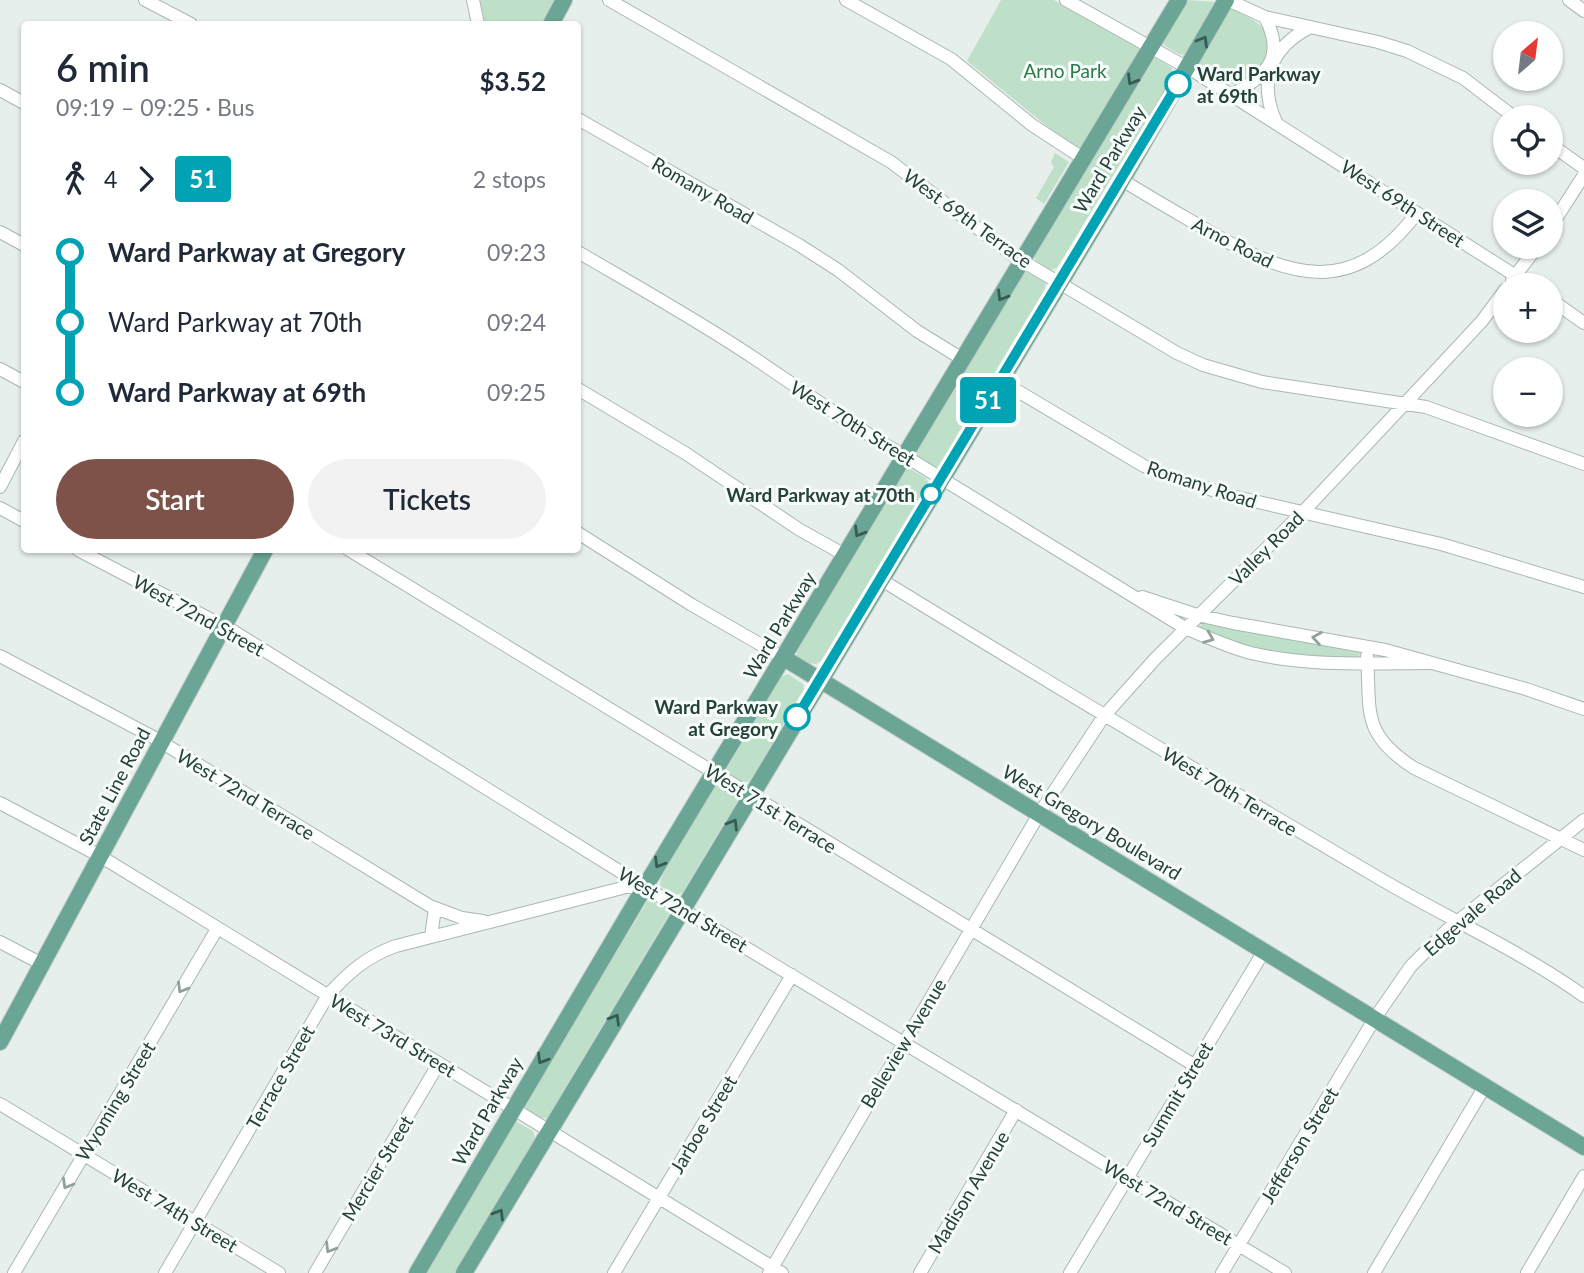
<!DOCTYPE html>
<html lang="en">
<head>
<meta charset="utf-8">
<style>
  body { margin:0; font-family:Lato,sans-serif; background:#f2f2f3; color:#1f2937; height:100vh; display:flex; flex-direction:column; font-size:26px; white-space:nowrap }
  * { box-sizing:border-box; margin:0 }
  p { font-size:23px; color:#747a83 }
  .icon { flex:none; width:38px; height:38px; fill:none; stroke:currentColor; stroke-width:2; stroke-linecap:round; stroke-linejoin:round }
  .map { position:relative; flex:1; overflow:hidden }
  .sheet { position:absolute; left:21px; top:21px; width:560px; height:532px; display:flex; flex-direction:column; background:#fff; border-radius:7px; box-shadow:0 2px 5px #0004 }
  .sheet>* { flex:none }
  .badge { padding:0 14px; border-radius:5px; font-size:24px; line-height:46px }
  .needle { width:46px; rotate:28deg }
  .buttons { position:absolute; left:1493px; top:21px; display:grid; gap:14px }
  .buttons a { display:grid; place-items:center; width:70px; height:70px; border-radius:50%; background:#fff; box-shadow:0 2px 5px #0004; font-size:35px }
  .map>.badge { position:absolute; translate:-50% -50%; box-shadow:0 0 0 4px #fff }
  .legs { display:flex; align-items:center; gap:10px; height:77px; padding:0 35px; font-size:23px }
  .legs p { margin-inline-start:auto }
  .head { display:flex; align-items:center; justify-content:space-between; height:119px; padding:0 35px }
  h1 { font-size:38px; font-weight:600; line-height:52px }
  .action { display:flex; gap:14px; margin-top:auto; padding:14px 35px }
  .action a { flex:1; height:80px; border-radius:42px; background:#7f5249; color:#fff; font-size:28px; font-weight:600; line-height:80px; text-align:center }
  .action a+a { background:#f2f2f3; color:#1f2937 }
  ul { padding:0 35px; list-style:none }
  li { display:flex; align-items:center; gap:24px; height:70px; font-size:26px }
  li i { display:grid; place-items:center; width:10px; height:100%; margin:0 9px; background:currentColor }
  li i::after { content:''; width:18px; height:18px; margin:-9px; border:5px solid; border-radius:50%; background:#fff }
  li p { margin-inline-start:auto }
  li:first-child i { background:linear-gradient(#0000 50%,currentColor 0) }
  li:last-child i { background:linear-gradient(currentColor 50%,#0000 0) }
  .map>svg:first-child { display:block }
</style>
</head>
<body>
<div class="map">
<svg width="1584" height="1273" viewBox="0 0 1584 1273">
  <rect width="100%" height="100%" fill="#e6efeb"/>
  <!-- green -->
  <path fill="#bfe0c8" d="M480 0H559L545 24H485Z
    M1001 0H1054L1139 47V52L1082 148 1078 149 1064 140 967 61Z
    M1186 0 1216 2 1186 53 1181 55 1165 46 1163 41Z
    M1228 9C1236 8 1241 13 1248 17 1256 22 1265 27 1267 36 1273 57 1254 84 1232 84 1220 84 1208 74 1198 68L1197 64Z
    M1156 58 1172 68 1173 77 1057 268 1050 270 1036 261 1034 255 1152 59Z
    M1055 153 1069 162 1044 204 1036 198 1054 167 1051 162Z
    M1027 272 1046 282 1045 289 939 466 935 468 916 457V450L1022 273Z
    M909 468 926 478 928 482 926 488 822 660 816 664 809 663 797 656V649L905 469Z
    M1204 622 1360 652 1359 658 1309 657 1251 649 1198 628Z
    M788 674 803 684 804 689 750 781 743 783 728 774 726 770 780 677Z
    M720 784 736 794 737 802 682 893 675 895 660 886 661 878 713 788Z
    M650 897 671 910 669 914 547 1118C540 1120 528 1113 524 1106L526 1102Z
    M515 1121 533 1131 535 1138 456 1273H424Z"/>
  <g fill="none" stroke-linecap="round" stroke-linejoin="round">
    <defs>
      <path id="minor" d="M145 0 191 24
        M473 0 478 24
        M609 0 891 162 1014 256 1177 353 1203 365 1262 382 1426 407 1584 464
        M846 0 951 59 1032 125 1084 159
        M1066 0 1195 72 1530 285
        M1228 0 1265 17 1378 42 1407 51 1463 78 1514 117
        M1569 0 1584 11
        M0 90 24 103
        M1231 95C1267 76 1286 57 1265 17
        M578 119 799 245 838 270 917 331 964 360
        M1276 122C1258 82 1270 48 1309 28
        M1550 144 1584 168
        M1122 180C1151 198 1181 215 1210 232 1292 279 1352 298 1417 213
        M1550 228 1584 175
        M0 232 24 245
        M578 252C638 287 699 321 757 360 806 393 853 427 905 456L1185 628C1207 637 1228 647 1251 653 1310 667 1372 663 1431 663
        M1512 280 1537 247
        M1550 299 1584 323
        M0 369 24 382
        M999 380 1144 466 1174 478 1232 496 1441 544 1584 587
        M578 389 685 453 800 530 845 555
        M0 487 24 441
        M0 508 24 521
        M578 533 692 605 784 658
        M78 550 233 631 645 887 1285 1273
        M349 550 1194 1065
        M880 579C1043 679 1207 777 1372 874 1442 916 1518 949 1584 996
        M1142 597 1197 615 1233 623 1385 650 1526 689 1584 709
        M0 656 153 737 430 906 462 918 483 921
        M1367 656C1371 711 1360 733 1414 768L1584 850
        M0 803 100 856 782 1273
        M431 937 435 908
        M0 942 42 964
        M0 1104 279 1273
        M14 1273 217 929
        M165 1273 328 995C348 973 367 956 396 946L626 887H645
        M315 1273 439 1063
        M614 1273 792 975
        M769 1273 1039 814 1104 716 1155 659 1302 513 1413 395 1482 321 1505 290
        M920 1273 1016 1110
        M1070 1273 1264 951
        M1222 1273 1375 1018 1411 966 1447 930 1584 820
        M1374 1273 1485 1086
        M1527 1273 1584 1176"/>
      <path id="major" d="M551 24 564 0
        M784 658 1584 1147
        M0 1042 265 550
        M417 1273 640 895 1179 0
        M464 1273 1122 180 1226 0"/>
    </defs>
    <!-- minor casing -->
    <use href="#minor" stroke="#a8b8b2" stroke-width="14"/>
    <!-- major casing -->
    <use href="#major" stroke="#c2cac8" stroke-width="18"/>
    <!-- minor -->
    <use href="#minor" stroke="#fff" stroke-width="12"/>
    <!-- major -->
    <use href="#major" stroke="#6aa596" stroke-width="16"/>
  </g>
  <!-- one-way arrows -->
  <defs><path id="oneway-chevron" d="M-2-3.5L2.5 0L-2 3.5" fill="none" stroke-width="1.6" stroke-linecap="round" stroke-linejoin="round" transform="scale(1.75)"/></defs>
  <g stroke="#365b51">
    <use href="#oneway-chevron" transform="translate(1203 41) rotate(-60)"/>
    <use href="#oneway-chevron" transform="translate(1132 80) rotate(121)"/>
    <use href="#oneway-chevron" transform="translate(1002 296) rotate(121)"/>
    <use href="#oneway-chevron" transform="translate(859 532) rotate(121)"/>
    <use href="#oneway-chevron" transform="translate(733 824) rotate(-59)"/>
    <use href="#oneway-chevron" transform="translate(659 863) rotate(121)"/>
    <use href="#oneway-chevron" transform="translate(615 1019) rotate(-59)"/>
    <use href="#oneway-chevron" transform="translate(542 1059) rotate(121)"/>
    <use href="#oneway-chevron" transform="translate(499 1214) rotate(-59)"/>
  </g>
  <g stroke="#92a09c">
    <use href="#oneway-chevron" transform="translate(1209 638) rotate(22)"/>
    <use href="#oneway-chevron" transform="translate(1317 638) rotate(-171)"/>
    <use href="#oneway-chevron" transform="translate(182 988) rotate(121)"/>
    <use href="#oneway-chevron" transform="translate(67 1184) rotate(120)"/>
    <use href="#oneway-chevron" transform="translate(330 1248) rotate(121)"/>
  </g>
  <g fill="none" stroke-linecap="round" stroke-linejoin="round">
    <defs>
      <path id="line-1" d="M797 717 1178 84"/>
    </defs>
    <!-- line-1 casing -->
    <use href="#line-1" stroke="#fff" stroke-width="16"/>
    <!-- line-1 -->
    <use href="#line-1" stroke="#00a3b4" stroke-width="10"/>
  </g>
  <!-- markers -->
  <g fill="#fff" stroke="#00a3b4" stroke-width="3.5">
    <circle cx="1178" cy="84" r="12"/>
    <circle cx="931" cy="494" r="9"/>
    <circle cx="797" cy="717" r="12"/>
  </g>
  <g text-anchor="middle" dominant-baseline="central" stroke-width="6" stroke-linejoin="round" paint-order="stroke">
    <!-- park labels -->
    <g font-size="19" fill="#2d7a4b" stroke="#f7fbf9">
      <text x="1065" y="70">Arno Park</text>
    </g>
    <!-- stop labels -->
    <g font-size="19" font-weight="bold" fill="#24423a" stroke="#f7fbf9" text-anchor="end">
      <text x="1197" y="73" text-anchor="start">Ward Parkway<tspan x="1197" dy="22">at 69th</tspan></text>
      <text x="915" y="494">Ward Parkway at 70th</text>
      <text x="778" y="706">Ward Parkway<tspan x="778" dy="22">at Gregory</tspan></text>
    </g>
    <!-- street labels -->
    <g font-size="19" fill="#24423a" stroke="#f7fbf9">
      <text transform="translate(1109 159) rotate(-59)">Ward Parkway</text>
      <text transform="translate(703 190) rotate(30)">Romany Road</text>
      <text transform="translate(1403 203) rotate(33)">West 69th Street</text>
      <text transform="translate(968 218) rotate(36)">West 69th Terrace</text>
      <text transform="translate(1233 242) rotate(27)">Arno Road</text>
      <text transform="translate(853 423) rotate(32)">West 70th Street</text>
      <text transform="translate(1202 484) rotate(18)">Romany Road</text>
      <text transform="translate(1266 548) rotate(-45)">Valley Road</text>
      <text transform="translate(199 615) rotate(29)">West 72nd Street</text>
      <text transform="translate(779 625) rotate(-59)">Ward Parkway</text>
      <text transform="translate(114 786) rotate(-62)">State Line Road</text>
      <text transform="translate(1230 791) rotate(31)">West 70th Terrace</text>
      <text transform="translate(246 794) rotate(31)">West 72nd Terrace</text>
      <text transform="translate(771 808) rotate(32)">West 71st Terrace</text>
      <text transform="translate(1092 822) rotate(31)">West Gregory Boulevard</text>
      <text transform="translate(683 909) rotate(31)">West 72nd Street</text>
      <text transform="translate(1472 912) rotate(-41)">Edgevale Road</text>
      <text transform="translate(393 1035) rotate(31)">West 73rd Street</text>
      <text transform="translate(903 1043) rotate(-59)">Belleview Avenue</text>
      <text transform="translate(280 1077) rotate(-60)">Terrace Street</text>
      <text transform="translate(1177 1094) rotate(-59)">Summit Street</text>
      <text transform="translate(115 1101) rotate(-59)">Wyoming Street</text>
      <text transform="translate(487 1111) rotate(-60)">Ward Parkway</text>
      <text transform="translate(703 1124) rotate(-59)">Jarboe Street</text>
      <text transform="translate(1299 1145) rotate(-59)">Jefferson Street</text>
      <text transform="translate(377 1168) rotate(-59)">Mercier Street</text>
      <text transform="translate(968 1192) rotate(-59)">Madison Avenue</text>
      <text transform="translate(1168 1202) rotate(31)">West 72nd Street</text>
      <text transform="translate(175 1210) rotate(31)">West 74th Street</text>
    </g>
  </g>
</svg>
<div class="buttons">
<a><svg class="needle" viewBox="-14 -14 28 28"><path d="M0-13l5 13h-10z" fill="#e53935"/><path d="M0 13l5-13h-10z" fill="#747a83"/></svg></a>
<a><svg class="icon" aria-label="locate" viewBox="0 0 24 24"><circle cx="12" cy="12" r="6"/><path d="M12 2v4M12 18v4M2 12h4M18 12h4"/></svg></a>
<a><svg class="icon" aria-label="layers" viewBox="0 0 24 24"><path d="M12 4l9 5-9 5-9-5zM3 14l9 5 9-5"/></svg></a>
<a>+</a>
<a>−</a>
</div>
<b class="badge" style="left:988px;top:400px;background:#00a3b4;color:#fff">51</b>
<section class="sheet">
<div class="head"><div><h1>6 min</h1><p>09:19 – 09:25 · Bus</p></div><b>$3.52</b></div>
<div class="legs"><svg class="icon" aria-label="walk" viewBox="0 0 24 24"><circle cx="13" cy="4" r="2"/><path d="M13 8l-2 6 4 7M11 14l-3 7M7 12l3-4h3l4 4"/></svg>4<svg class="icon" aria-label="forward" viewBox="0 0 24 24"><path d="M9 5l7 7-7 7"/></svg><b class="badge" style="background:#00a3b4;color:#fff">51</b><p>2 stops</p></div>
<ul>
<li><i style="color:#00a3b4"></i><b>Ward Parkway at Gregory</b><p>09:23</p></li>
<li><i style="color:#00a3b4"></i><span>Ward Parkway at 70th</span><p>09:24</p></li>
<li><i style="color:#00a3b4"></i><b>Ward Parkway at 69th</b><p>09:25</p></li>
</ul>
<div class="action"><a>Start</a><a>Tickets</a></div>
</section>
</div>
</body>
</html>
